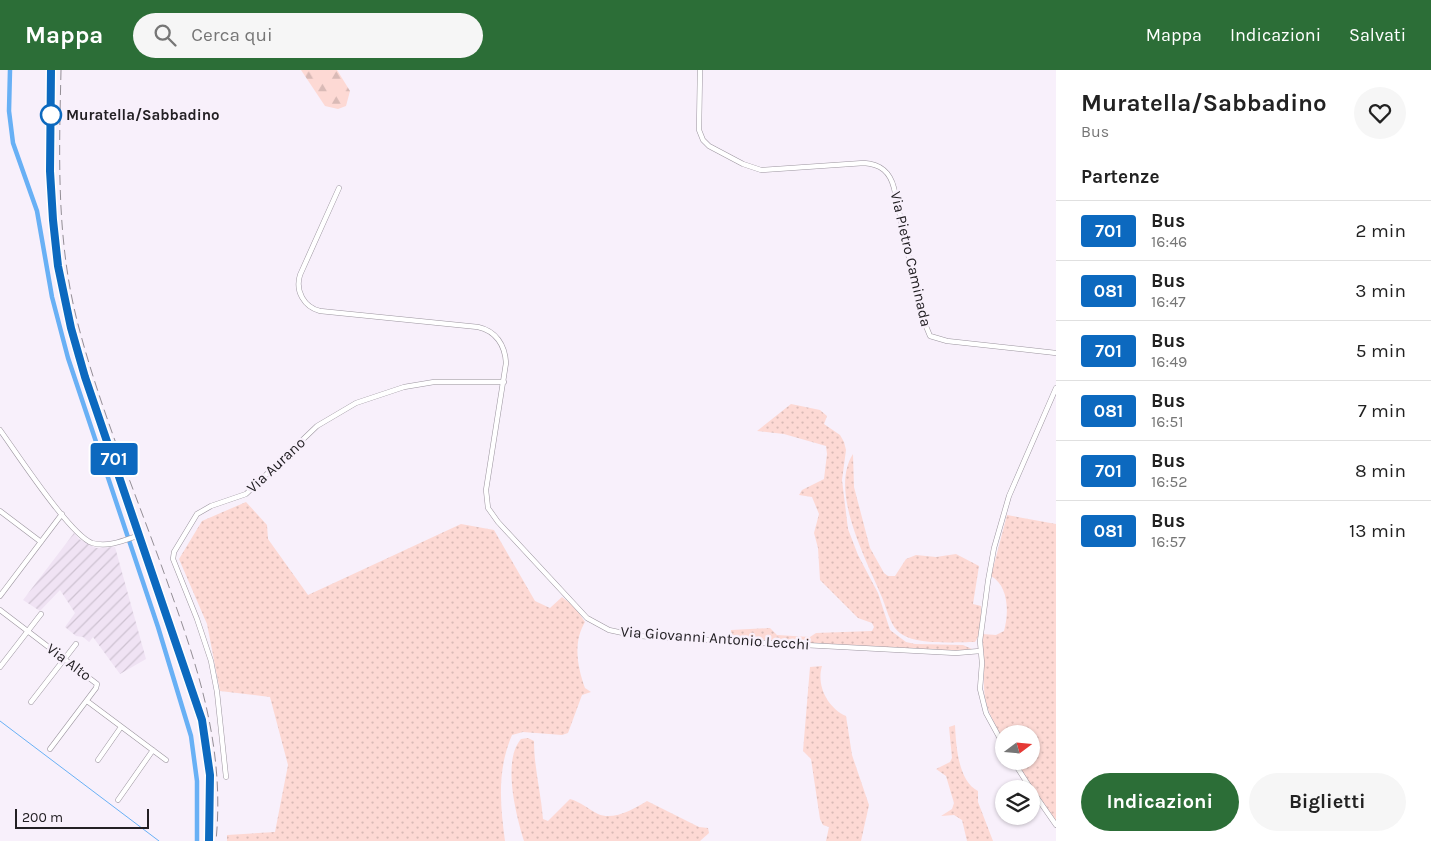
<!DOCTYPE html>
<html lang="it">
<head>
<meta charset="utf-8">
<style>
  body { margin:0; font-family:Karla,sans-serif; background:#f6f6f6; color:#222; height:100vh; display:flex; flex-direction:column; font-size:19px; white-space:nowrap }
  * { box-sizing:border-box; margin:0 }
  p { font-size:16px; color:#767676 }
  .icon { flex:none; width:28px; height:28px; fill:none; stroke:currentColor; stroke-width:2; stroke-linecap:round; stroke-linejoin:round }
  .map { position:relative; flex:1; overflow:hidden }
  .sheet { display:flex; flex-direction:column; background:#fff; width:375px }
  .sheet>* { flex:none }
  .badge { padding:0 10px; border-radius:4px; font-size:18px; line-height:32px }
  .needle { width:32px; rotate:74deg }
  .buttons { position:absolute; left:995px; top:655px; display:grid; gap:10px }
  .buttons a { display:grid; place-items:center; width:45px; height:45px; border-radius:50%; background:#fff; box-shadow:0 1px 4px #0004; font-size:25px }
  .scale { position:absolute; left:15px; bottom:12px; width:134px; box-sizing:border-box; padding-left:5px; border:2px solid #232024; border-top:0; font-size:14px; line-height:18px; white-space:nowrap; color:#232024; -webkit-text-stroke:4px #f8f0fb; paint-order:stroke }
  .map>.badge { position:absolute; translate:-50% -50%; box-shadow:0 0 0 2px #fff }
  h2 { padding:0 25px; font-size:19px; line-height:45px }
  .round { display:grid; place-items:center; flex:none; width:52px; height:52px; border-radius:26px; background:#f6f6f6 }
  .head { display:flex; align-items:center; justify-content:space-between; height:85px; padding:0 25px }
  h1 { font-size:24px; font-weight:700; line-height:38px }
  .primary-button { display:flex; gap:10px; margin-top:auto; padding:10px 25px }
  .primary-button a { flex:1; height:58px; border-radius:30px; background:#2c6e37; color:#fff; font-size:20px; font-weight:700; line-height:58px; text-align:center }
  .primary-button a+a { background:#f6f6f6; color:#222 }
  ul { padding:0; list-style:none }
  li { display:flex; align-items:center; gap:15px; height:60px; padding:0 25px; border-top:1px solid #e0e0e0 }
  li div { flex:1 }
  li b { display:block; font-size:19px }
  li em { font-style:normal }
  li .badge { min-width:55px; font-weight:700; text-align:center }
  header { display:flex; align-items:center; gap:30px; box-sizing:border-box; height:70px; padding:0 25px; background:#2c6e37; color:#fff }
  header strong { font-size:24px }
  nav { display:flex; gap:28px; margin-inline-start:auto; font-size:18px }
  .search { width:350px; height:45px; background:#f6f6f6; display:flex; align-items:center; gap:12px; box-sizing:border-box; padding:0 18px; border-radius:28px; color:#767676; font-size:19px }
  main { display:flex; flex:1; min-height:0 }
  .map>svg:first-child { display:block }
</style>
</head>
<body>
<header>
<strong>Mappa</strong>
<div class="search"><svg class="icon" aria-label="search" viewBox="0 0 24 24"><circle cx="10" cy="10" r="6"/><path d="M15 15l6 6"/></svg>Cerca qui</div>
<nav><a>Mappa</a><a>Indicazioni</a><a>Salvati</a></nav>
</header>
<main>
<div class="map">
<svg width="1056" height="771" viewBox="0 0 1056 771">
  <defs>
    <pattern id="industrial-furrows" width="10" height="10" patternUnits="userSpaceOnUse" patternTransform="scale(1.25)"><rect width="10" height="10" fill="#f0e3f4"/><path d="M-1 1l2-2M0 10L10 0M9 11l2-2" fill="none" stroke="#cec2d1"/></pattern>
    <pattern id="grass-dots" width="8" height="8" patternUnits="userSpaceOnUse" patternTransform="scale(1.25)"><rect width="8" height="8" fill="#fdd9d4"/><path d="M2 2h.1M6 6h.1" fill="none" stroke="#d9bab6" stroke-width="1.8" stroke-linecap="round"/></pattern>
    <pattern id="forest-firs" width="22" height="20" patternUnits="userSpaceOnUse" patternTransform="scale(1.25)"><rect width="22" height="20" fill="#fdd9d4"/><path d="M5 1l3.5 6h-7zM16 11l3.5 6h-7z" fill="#d9bab6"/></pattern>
  </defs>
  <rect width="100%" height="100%" fill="#f8f0fb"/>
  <!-- industrial -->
  <path fill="url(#industrial-furrows)" d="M74 463 79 469 96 478 115 477 146 589 120 604 93 567 89 572 83 567 76 566 65 557 75 543 60 520 40 541 23 530Z"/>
  <!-- grass -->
  <path fill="url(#grass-dots)" d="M791 334 820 340 827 346 824 354 840 365 844 372 846 380 842 410 848 459 858 485 878 523 890 560 906 572 915 574 963 575 972 579 960 582 731 570V560L770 558 777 565 810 567 816 563 872 561 874 557 872 553 858 548 820 510 818 478 814 463 819 444 812 427 799 425 802 420 824 409 827 384 826 376 784 364 757 361Z
    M853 384 854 417 870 478 884 503 888 506H895L906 489 916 485 936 487 956 484 979 496 973 534 981 536C981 547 982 563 975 572 957 572 918 575 903 565 890 558 887 538 881 525 866 489 829 421 853 384Z
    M246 432 267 455 268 469 308 525 461 454 494 460 535 531 550 538 562 527 575 537 585 552C573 572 577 596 585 618L591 622 582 625 568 663 562 665 523 662 512 665C497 700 500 734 505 771H227V765L275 762 288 695 270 627 220 621 207 554 179 489 202 451Z
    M1007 445 1056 454V752L1015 691H1031V664H1004V670C984 636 983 630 984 591 984 582 981 573 982 564L996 565 1004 561C1009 543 1009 516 991 506Z
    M822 596C816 616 828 638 846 646L852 685 869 735 861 771H826L829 757 823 755 820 749 811 689 803 681 810 597Z
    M955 655C956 675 958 711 978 721V732L993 771H967L962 750 954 745 941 746 952 739 954 733 946 706 936 699 950 692 952 688 949 657Z
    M528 668 534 671C534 698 541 723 543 749L548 751 570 729C581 732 588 739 598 744 613 751 634 739 647 731L699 757 708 758 709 763 700 771H524C516 745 502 691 521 669Z"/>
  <!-- forest -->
  <path fill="url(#forest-firs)" d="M301 0H337L350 21 346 36 338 39 325 36Z"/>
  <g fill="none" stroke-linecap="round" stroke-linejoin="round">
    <!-- stream -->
    <path stroke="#68b0f5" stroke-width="1" d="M0 651 159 771"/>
    <!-- canal -->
    <path stroke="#68b0f5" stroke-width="4.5" d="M10 0 9 41 13 73 37 141 52 227 68 288 158 557 191 666 197 711V771"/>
    <defs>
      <path id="minor" d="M51 0 50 101 53 150 58 196 71 258 85 307 202 650 211 710 209 771
        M700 0 699 60 703 70 709 76 743 94 761 100 864 93C881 94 890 102 894 118L921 244 930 266 947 271 1056 283
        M339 118 300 205C295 221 304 237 320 241L478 257C496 261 505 275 506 293L486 420 488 438 498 452 587 548 609 560 637 566 956 583 980 581
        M0 360C16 382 70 465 92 473 108 478 125 470 140 465
        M0 441 41 472
        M0 526 62 444
        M0 540 97 614 96 618 50 679
        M0 597 41 544
        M87 631 166 690
        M31 632 76 574
        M1004 676 986 643 980 619 982 593 980 571 988 511 994 478 1009 426 1056 318
        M98 690 121 657
        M1013 691 1031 719
        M226 707 217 622 211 591 197 549 173 489 174 482 197 444 211 436 246 424 317 356 356 333 404 317 434 312H504
        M1031 719 1056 755
        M118 730 153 680"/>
    </defs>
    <!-- minor casing -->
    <use href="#minor" stroke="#9c959f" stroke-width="5.5"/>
    <!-- minor -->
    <use href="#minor" stroke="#fff" stroke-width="4.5"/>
    <!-- rail -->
    <path stroke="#938e95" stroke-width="1" stroke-dasharray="10 5" stroke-linecap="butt" d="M61 0C59 87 56 173 79 258 102 345 138 429 168 514 199 600 225 679 216 771"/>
  </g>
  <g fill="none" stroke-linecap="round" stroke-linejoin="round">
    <defs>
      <path id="line" d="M51 0 50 101 53 150 58 196 71 258 85 307 202 650 210 705 209 771"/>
    </defs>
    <!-- line casing -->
    <use href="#line" stroke="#fff" stroke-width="11"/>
    <!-- line -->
    <use href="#line" stroke="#0c69bf" stroke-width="8"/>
  </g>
  <!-- markers -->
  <circle fill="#fff" stroke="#0c69bf" stroke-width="2.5" cx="51" cy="45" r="10"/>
  <g text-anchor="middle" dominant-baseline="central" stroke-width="5" stroke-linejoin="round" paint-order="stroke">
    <!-- stop labels -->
    <g font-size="15" font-weight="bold" fill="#232024" stroke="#f8f0fb" text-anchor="start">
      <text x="66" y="45">Muratella/Sabbadino</text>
    </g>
    <!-- street labels -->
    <g font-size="15" fill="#232024" stroke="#f8f0fb">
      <text transform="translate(911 189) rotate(77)">Via Pietro Caminada</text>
      <text transform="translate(276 395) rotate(-43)">Via Aurano</text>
      <text transform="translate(715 568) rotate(4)">Via Giovanni Antonio Lecchi</text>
      <text transform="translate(69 592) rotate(37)">Via Alto</text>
    </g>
  </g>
</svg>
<div class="buttons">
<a><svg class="needle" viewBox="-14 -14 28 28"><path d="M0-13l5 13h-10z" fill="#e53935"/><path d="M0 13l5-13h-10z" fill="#767676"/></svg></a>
<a><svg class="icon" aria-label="layers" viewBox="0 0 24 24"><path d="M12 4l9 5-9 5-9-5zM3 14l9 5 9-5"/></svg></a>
</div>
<div class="scale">200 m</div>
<b class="badge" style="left:114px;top:389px;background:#0c69bf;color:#fff">701</b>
</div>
<section class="sheet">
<div class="head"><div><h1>Muratella/Sabbadino</h1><p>Bus</p></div><a class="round"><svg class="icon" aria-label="heart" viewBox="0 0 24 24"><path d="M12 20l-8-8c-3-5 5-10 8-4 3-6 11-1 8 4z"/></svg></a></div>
<h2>Partenze</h2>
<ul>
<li><span class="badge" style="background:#0c69bf;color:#fff">701</span><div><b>Bus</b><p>16:46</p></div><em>2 min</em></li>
<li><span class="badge" style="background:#0c69bf;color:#fff">081</span><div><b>Bus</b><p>16:47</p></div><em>3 min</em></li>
<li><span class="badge" style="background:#0c69bf;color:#fff">701</span><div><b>Bus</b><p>16:49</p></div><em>5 min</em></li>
<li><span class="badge" style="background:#0c69bf;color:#fff">081</span><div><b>Bus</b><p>16:51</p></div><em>7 min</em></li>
<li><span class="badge" style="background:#0c69bf;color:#fff">701</span><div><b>Bus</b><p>16:52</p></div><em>8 min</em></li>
<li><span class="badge" style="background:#0c69bf;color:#fff">081</span><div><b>Bus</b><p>16:57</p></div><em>13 min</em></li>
</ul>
<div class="primary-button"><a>Indicazioni</a><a>Biglietti</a></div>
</section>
</main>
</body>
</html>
